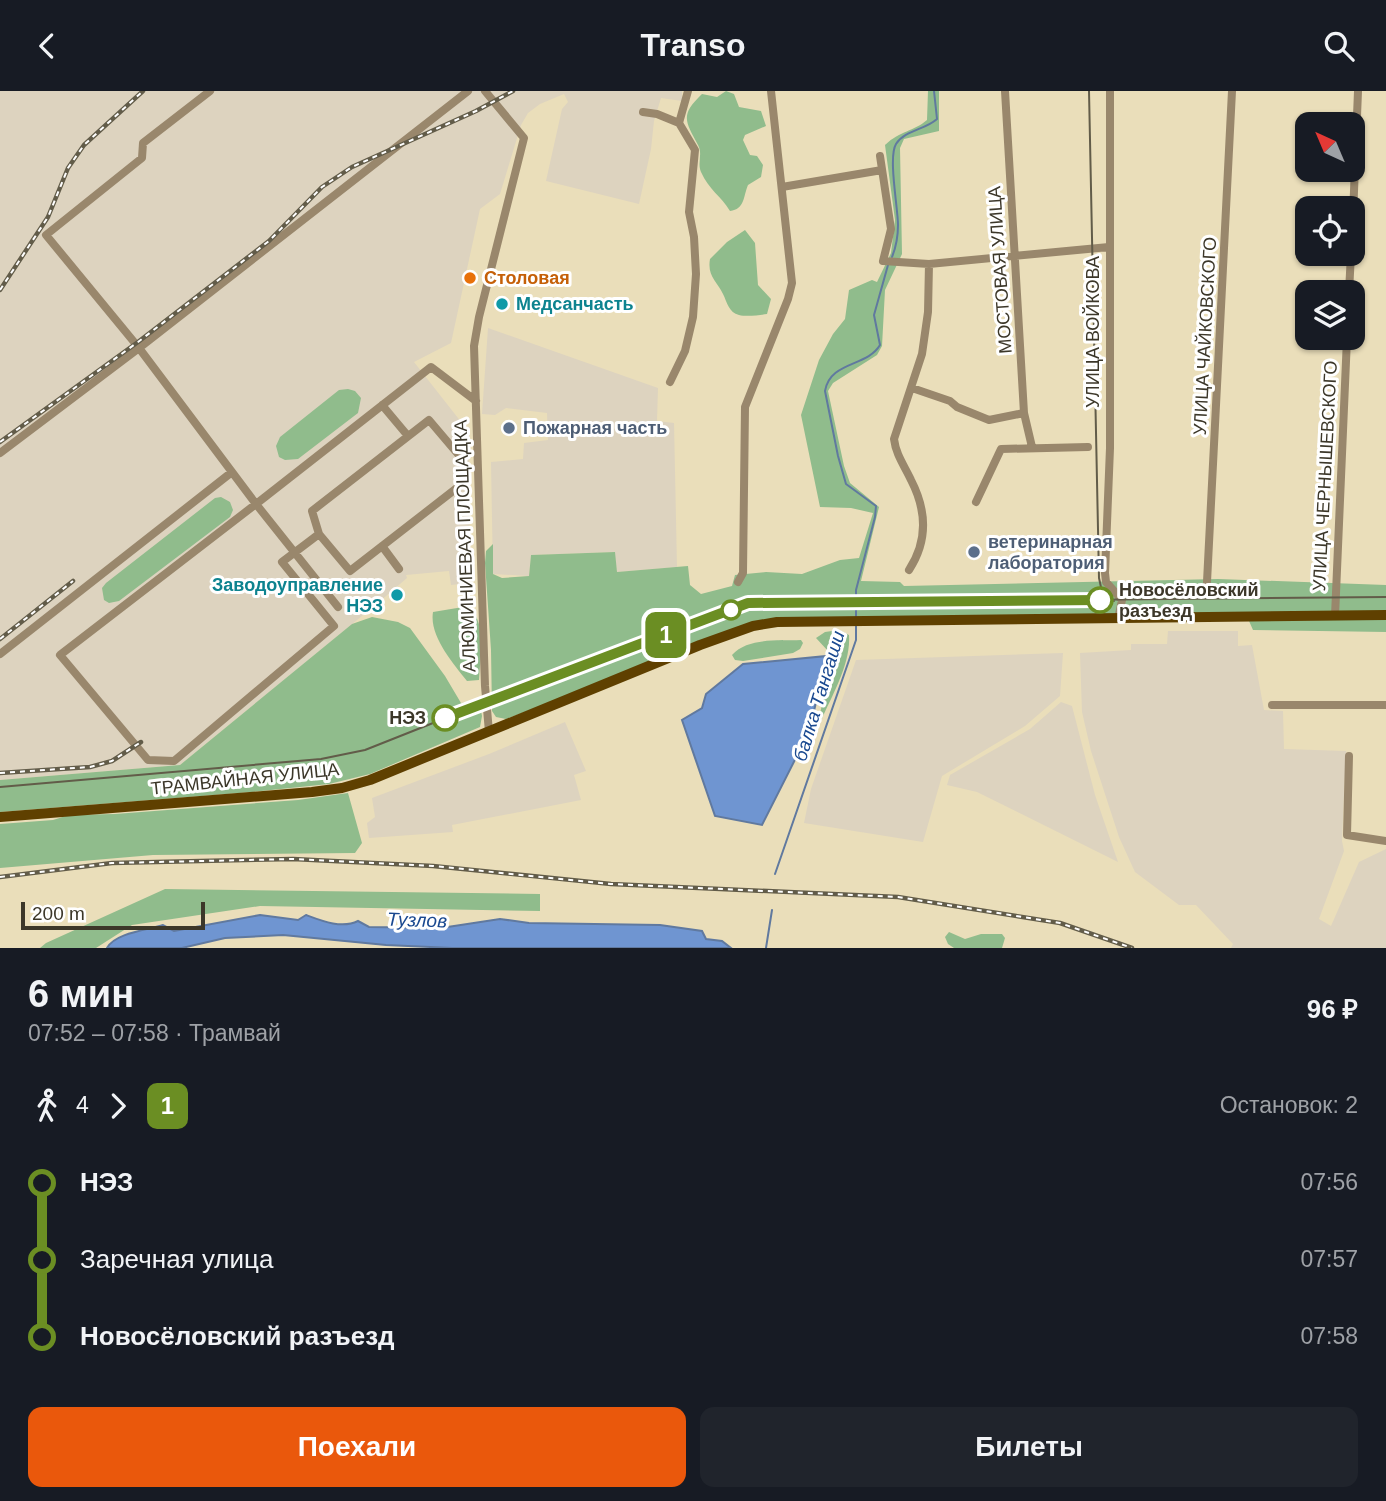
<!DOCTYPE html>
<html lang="ru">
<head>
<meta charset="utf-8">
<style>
  body { margin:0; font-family:Arial,sans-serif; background:#20242c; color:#f1f3f6; height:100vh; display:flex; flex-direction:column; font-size:26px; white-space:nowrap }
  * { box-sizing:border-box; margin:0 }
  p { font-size:23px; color:#9ea1a6 }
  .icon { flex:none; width:38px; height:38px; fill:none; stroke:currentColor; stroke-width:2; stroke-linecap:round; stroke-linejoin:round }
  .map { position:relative; height:857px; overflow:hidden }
  .side { display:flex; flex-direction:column; background:#171b24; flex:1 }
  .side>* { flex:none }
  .badge { padding:0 14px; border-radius:10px; font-size:24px; line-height:46px }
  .needle { width:46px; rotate:316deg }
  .controls { position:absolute; left:1295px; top:21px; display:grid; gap:14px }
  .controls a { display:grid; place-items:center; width:70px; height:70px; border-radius:14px; background:#171b24; box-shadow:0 2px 5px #0004; font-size:35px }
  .scale { position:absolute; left:21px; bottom:18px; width:184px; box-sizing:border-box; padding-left:7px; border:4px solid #3c3729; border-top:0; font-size:19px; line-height:24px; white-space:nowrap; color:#3c3729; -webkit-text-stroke:5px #fff; paint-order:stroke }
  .map>.badge { position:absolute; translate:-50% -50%; box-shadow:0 0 0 4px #fff }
  .legs { display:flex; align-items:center; gap:10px; height:77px; padding:0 28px; font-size:23px }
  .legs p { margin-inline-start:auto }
  .summary { display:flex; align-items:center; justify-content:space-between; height:119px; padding:0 28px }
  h1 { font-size:38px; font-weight:700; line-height:52px }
  .button { display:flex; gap:14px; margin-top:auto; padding:14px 28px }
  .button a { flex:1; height:80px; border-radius:14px; background:#ea580c; color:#fff; font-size:28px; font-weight:700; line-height:80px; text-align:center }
  .button a+a { background:#20242c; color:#f1f3f6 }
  ul { padding:0 28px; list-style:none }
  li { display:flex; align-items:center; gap:24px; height:77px; font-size:26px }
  li i { display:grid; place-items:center; width:10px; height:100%; margin:0 9px; background:currentColor }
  li i::after { content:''; width:18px; height:18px; margin:-9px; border:5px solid; border-radius:50%; background:#171b24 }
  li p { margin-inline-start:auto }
  li:first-child i { background:linear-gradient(#0000 50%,currentColor 0) }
  li:last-child i { background:linear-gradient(currentColor 50%,#0000 0) }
  header { display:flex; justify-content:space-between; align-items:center; height:91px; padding:0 28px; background:#171b24; font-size:32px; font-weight:700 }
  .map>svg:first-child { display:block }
</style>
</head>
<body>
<header><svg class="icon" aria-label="back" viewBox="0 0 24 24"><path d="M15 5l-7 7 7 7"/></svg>Transo<svg class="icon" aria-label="search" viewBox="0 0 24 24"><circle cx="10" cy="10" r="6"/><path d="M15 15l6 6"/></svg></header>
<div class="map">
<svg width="1386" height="857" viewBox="0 0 1386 857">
  <rect width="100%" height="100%" fill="#eadeba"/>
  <!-- industrial -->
  <path fill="#ddd3bf" d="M0 0H682V10L661 7 654 30 651 58 639 113 546 90 562 18 568 11 564 3 540 13 528 22 521 34 500 103 480 118 451 252 414 271 469 341 470 492 451 494 449 480 406 484 407 487 379 511 180 674 0 689Z
    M488 237 658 297 657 330 674 332 677 476 617 481 614 461 531 464 529 485 493 483 491 371 523 368 524 352 548 349 547 322 506 317 495 324 482 323Z
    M1168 540H1238V555L1252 554 1264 619 1283 620 1284 658 1346 660 1342 750 1344 760 1319 828 1331 835 1359 771 1386 758V857H1231L1233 853 1196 814H1179L1135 781 1119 746 1091 660 1082 621 1080 562 1131 559V553H1167Z
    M1063 562 1060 605 1025 635 942 685 923 751 804 732 811 698 856 569Z
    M1061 611 1072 615 1095 704 1118 771 977 701 947 694 950 684 1030 638Z
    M565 631 586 680 574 684 581 709 452 734 453 741 369 747 367 732 375 726 372 707 489 663Z"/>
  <!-- green -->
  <path fill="#90bc8c" d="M726 0 734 3 739 16 761 20 766 35 745 44 743 49 750 64 757 65 763 74 761 86 748 94C743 106 745 118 730 120 721 105 709 99 701 81 697 72 703 63 698 54 685 30 680 24 702 3L717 6Z
    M928 0H939V40L904 48 900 57 902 163 885 199 882 255 877 264 833 292 828 300 844 375 850 392 879 416 861 490 900 491 904 495 1218 488 1386 494V521L770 529 506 628 496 626 492 620 491 559 485 472 486 460 493 453V483L502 487 529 485 531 464 615 461 617 481 688 475 690 494 701 503 732 495 735 484 766 481 802 483 840 469 859 467 873 422 851 417 820 416 801 324 819 269 833 243 845 228 849 199 872 189 877 191 891 162 895 129 885 54C901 39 913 41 927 29Z
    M745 139 755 152 758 194 771 208 767 223C760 224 747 226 739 224 729 222 727 211 723 203 717 190 707 185 710 168L727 151Z
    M348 298 355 300 361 307 358 322 298 368 285 369 279 366 276 355 280 346 339 299Z
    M221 406 230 411 233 419 230 426 119 510 109 512 104 509 102 497 106 492 215 407Z
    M469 515C487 533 480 566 479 589L467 590C453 572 429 545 433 521Z
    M372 526 398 531 410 537 445 585 461 612 479 610 482 625 480 636 370 683 329 693 252 701 0 721V689L180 674 352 533Z
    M1386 528V541L1253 539 1249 530Z
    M839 539 849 544C851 573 832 604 821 630L820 623 830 575 828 560 816 547 825 541Z
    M801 549 803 552 800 558 793 562 743 570 735 569 732 564C748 546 779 550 801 549Z
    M348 702 362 752 355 762 153 764 0 777V733L53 729 69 724 115 723 298 709Z
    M165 798 540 803V820L260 815 132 834 96 857H40L46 852Z
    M949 841 965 848 981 843H1002L1005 847 1002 857H954L948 853 945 846Z"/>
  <!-- water -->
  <path fill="#6f95d1" stroke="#60799f" stroke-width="2" d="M827 565 809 641 762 734 715 725 682 629 702 617 706 603 743 573Z
    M260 824 298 829 306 824C322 830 342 838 358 830L369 836 441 837 500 828 529 832 660 834 702 840 706 848 722 850 731 857H452L386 854 283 844 225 847 182 857H107C115 842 147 839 163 834L174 840Z"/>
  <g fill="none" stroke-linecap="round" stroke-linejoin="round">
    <!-- stream -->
    <path stroke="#60799f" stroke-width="2" d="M892 166C896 156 898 145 898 134 898 117 888 66 896 53 905 39 925 39 937 28L934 0
      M856 526V499L875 426 876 415 846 393 838 365 825 300C830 270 867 276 880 254L874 224 888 174
      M775 783 856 549V535
      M766 857 772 819"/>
    <!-- minor -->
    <path stroke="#99876c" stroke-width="8" d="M468 0 139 257 256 413 431 276 476 310
      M485 0 524 47 479 226 474 255 485 595 489 641
      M1005 0 1024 322 1032 356
      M1110 0V357L1105 482 1106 491 1122 509 1118 528
      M643 21 657 23 679 32
      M880 65 891 138 883 170 929 173 1109 156
      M782 96 882 79
      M1353 125 1358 0
      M1349 201 1351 163
      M670 291 685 260 693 226 696 183 694 146 689 121 695 59 679 32 688 0
      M912 297 950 310 957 316 989 329 1024 322
      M382 314 408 345
      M0 362 139 257 46 144 142 67 143 52 210 0
      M976 411 1001 358 1088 356
      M319 443 312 420 429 329 463 369 462 393 350 480 319 443 282 471 334 535 174 670 148 669 60 564 256 413 338 516
      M382 455 399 478
      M909 479C928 450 927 420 911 389 904 374 896 364 894 348L922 263 928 221 929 173
      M738 491 743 482 745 316 788 208 792 192 771 0
      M1207 491 1232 0
      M1335 525 1347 247
      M0 563 232 381
      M1272 614H1386
      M1349 665 1347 744 1386 750"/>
    <!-- major -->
    <path stroke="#5f4000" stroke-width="10" d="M0 726 312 701 342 697 370 689 700 554 753 535 777 531 1386 524"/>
    <!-- tram -->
    <path stroke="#625c49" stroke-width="2" d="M1089 0 1099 487 1102 501 1114 510
      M0 696 321 668 365 659 486 611 748 512 1386 506"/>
    <defs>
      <path id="rail" d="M0 199 48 126 68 77 84 54 143 0
        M0 351 138 251 269 150 322 96 352 76 476 20 513 0
        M0 548 73 490
        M0 682 90 676 112 670 141 651
        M0 786 112 772 293 768 433 775 611 793 898 806 1060 832 1132 857"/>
    </defs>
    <!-- rail casing -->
    <use href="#rail" stroke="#625c49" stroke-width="4.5"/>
    <!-- rail -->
    <use href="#rail" stroke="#fff" stroke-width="2" stroke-dasharray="5" stroke-linecap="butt"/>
  </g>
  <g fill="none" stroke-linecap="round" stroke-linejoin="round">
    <defs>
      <path id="line-1" d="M445 627 748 512 1100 509"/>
    </defs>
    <!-- line-1 casing -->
    <use href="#line-1" stroke="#fff" stroke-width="16"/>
    <!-- line-1 -->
    <use href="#line-1" stroke="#6b8e23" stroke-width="10"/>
  </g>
  <!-- markers -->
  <circle fill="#e8710a" stroke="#fff" stroke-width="2.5" cx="470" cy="187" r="7"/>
  <g fill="#0f9aa8" stroke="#fff" stroke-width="2.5">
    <circle cx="502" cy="213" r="7"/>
    <circle cx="397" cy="504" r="7"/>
  </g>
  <g fill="#5c6f8a" stroke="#fff" stroke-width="2.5">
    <circle cx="509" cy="337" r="7"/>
    <circle cx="974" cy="461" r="7"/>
  </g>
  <g fill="#fff" stroke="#6b8e23" stroke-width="3.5">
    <circle cx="1100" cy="509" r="12"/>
    <circle cx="731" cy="519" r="9"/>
    <circle cx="445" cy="627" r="12"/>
  </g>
  <g text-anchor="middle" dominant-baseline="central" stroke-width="6" stroke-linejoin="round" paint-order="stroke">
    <!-- street labels -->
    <g font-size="18" fill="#3c3729" stroke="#fff">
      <text transform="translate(1000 179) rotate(-94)">МОСТОВАЯ УЛИЦА</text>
      <text transform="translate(1093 241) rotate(-90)">УЛИЦА ВОЙКОВА</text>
      <text transform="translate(1205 245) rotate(-87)">УЛИЦА ЧАЙКОВСКОГО</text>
      <text transform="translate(1325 385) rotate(-87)">УЛИЦА ЧЕРНЫШЕВСКОГО</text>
      <text transform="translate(465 455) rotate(-92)">АЛЮМИНИЕВАЯ ПЛОЩАДКА</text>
      <text transform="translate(245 688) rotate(-6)">ТРАМВАЙНАЯ УЛИЦА</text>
    </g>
    <!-- food labels -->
    <g font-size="18" font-weight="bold" fill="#c56008" stroke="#fff" text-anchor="start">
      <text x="484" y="187">Столовая</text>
    </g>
    <!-- culture labels -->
    <g font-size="18" font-weight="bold" fill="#0d838f" stroke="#fff" text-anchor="start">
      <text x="516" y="213">Медсанчасть</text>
      <text x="383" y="494" text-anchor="end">Заводоуправление<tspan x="383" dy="21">НЭЗ</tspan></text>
    </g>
    <!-- service labels -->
    <g font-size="18" font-weight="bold" fill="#4e5e75" stroke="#fff" text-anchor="start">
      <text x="523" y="337">Пожарная часть</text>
      <text x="988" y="451">ветеринарная<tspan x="988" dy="21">лаборатория</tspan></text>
    </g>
    <!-- stop labels -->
    <g font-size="18" font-weight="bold" fill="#3c3729" stroke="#fff" text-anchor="start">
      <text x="1119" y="499">Новосёловский<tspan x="1119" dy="21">разъезд</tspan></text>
      <text x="426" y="627" text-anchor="end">НЭЗ</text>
    </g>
    <!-- water labels -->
    <g font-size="19" font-style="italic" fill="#1a4990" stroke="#fff">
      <text transform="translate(819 605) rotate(-73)">балка Тангаши</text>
      <text transform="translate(417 829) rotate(2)">Тузлов</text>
    </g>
  </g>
</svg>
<div class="controls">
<a><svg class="needle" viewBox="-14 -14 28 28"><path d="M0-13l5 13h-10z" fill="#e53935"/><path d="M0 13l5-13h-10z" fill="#9ea1a6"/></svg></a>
<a><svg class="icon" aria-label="locate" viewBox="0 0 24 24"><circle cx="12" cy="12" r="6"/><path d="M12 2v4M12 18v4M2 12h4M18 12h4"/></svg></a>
<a><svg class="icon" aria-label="layers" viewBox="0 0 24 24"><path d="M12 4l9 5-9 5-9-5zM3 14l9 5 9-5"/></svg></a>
</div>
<div class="scale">200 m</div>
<b class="badge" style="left:666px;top:544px;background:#6b8e23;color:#fff">1</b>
</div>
<section class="side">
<div class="summary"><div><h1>6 мин</h1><p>07:52 – 07:58 · Трамвай</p></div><b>96 ₽</b></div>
<div class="legs"><svg class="icon" aria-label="walk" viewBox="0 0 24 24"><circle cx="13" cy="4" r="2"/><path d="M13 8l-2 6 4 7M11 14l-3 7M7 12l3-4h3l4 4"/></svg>4<svg class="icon" aria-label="forward" viewBox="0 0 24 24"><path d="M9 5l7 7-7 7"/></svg><b class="badge" style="background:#6b8e23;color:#fff">1</b><p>Остановок: 2</p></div>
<ul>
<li><i style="color:#6b8e23"></i><b>НЭЗ</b><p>07:56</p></li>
<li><i style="color:#6b8e23"></i><span>Заречная улица</span><p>07:57</p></li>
<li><i style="color:#6b8e23"></i><b>Новосёловский разъезд</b><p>07:58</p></li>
</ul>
<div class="button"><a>Поехали</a><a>Билеты</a></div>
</section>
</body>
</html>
